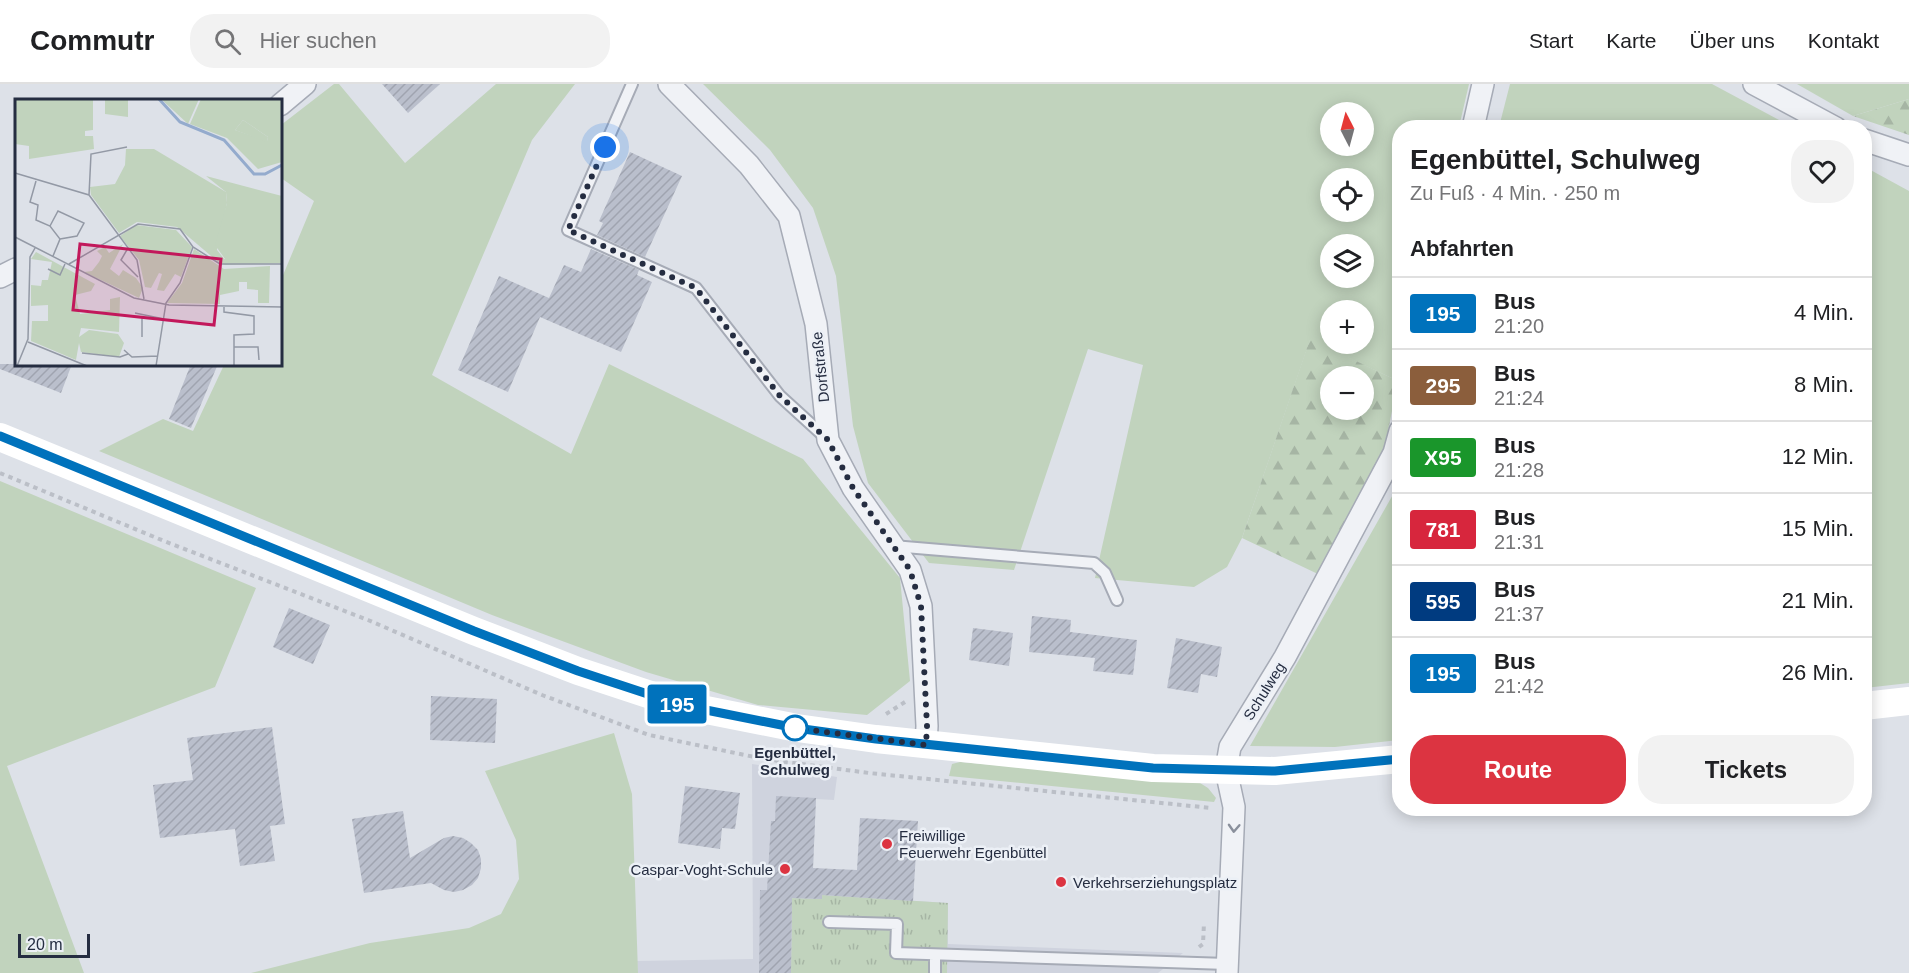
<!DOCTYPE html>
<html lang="de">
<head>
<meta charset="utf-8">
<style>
  body { margin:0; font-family:Helvetica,sans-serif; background:#f2f2f2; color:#202124; height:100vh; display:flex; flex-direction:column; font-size:22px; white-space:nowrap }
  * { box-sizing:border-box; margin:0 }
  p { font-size:20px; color:#757577 }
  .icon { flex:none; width:33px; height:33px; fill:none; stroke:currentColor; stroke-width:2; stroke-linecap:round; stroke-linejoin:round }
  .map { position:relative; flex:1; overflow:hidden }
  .sheet { position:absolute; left:1392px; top:36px; width:480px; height:696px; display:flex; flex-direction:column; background:#fff; border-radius:24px; box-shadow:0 3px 15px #0003 }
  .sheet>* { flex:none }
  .badge { padding:0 12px; border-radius:4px; font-size:21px; line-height:39px }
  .needle { width:39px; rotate:354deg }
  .tools { position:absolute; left:1320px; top:18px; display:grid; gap:12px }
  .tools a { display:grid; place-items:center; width:54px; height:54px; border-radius:50%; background:#fff; box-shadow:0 3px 15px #0003; font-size:30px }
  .scale { position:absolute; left:18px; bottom:15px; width:72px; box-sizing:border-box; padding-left:6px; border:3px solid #252d41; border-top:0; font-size:16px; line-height:21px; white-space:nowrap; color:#252d41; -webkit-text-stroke:4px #ecf0f6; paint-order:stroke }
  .you { position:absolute; width:30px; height:30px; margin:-15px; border:4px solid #fff; border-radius:50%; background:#1a73e8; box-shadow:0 0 0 9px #1a73e833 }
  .map>.badge { position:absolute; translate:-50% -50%; box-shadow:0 0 0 3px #fff }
  h2 { padding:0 18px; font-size:22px; line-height:54px }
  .round { display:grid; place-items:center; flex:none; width:63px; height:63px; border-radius:24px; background:#f2f2f2 }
  .summary { display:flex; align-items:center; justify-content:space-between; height:102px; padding:0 18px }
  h1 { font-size:28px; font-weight:700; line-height:45px }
  .cta { display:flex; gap:12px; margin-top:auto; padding:12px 18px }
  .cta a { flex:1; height:69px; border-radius:24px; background:#dc3441; color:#fff; font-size:24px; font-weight:700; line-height:69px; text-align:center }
  .cta a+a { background:#f2f2f2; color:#202124 }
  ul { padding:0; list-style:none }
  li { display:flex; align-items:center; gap:18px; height:72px; padding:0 18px; border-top:2px solid #e0e0e0 }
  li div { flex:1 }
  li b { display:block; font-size:22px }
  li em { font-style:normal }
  li .badge { min-width:66px; font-weight:700; text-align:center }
  header { display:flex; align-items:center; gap:36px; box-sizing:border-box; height:84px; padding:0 30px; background:#fff; border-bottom:2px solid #e0e0e0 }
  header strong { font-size:28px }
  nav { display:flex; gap:33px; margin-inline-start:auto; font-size:21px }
  .search { width:420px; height:54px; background:#f2f2f2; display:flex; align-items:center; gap:15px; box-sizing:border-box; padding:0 21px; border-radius:24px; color:#757577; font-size:22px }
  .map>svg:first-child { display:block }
</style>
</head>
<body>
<header>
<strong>Commutr</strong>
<div class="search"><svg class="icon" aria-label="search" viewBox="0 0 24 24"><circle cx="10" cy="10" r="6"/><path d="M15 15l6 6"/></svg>Hier suchen</div>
<nav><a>Start</a><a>Karte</a><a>Über uns</a><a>Kontakt</a></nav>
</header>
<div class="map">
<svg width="1909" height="889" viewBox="0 0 1909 889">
  <defs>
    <pattern id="forest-firs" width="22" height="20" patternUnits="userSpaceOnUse" patternTransform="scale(1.5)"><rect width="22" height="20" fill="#c1d3bd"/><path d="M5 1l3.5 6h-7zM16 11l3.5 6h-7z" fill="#a6b5a4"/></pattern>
    <pattern id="park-tufts" width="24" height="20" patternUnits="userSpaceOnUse" patternTransform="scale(1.5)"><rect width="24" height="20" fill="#c1d3bd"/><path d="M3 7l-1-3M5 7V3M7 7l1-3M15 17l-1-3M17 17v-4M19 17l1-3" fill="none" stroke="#a6b5a4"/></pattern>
    <pattern id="building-hatch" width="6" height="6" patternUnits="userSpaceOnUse" patternTransform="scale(1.5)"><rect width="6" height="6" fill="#babfcc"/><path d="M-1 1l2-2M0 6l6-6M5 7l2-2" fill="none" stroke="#a0a4b0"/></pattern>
  </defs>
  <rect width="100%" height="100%" fill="#dde1e8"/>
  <!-- built -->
  <path fill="#cfd3de" d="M752 680 837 693 834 716 816 715 813 784 823 785 822 811 948 819V860L1183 869 1158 889H638L637 877 753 875Z"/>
  <!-- grass -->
  <path fill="#c1d3bd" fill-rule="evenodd" d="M334 0H339L405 79 496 0H575L532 56 432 291 571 370 609 280 803 375 900 494 910 597 867 631 758 621 646 588 492 531 99 367 163 335 193 347 224 281 280 280 281 196 314 117 281 94V41Z
    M703 0H1469L1459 43 1400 44 1398 297 1310 256 1242 454 1227 483 1194 503 1095 494 1143 281 1088 265 1014 486 929 479 868 399 853 342 836 192 813 124 770 66ZM1330 28H1364V62H1330ZM1330 94H1364V128H1330ZM1330 160H1364V194H1330ZM1330 226H1364V260H1330Z
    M1510 0H1712L1792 43H1499Z
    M1797 0H1909V15L1853 32Z
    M1865 83 1909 107V599L1865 604Z
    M0 397 256 504 215 603 7 682 84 889H0Z
    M1399 400V656L1335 663 1250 662Z
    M614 649 632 710 638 889H251L370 859 469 844 501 830 519 795 516 756 485 687Z
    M960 678 1200 699 1208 704 1216 714 1214 718 949 692 952 680Z"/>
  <!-- forest -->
  <path fill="url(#forest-firs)" fill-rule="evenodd" d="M1909 15V51L1853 32Z
    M1310 255 1398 297 1385 362 1320 491 1242 454ZM1330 292H1364V326H1330Z"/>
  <!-- park -->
  <path fill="url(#park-tufts)" d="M822 811 948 819 947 889H791L792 825 787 814 821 815Z"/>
  <!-- building -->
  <path fill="url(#building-hatch)" d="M382 0H440L408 29Z
    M630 68 682 92 645 173 597 151 603 139 599 137Z
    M591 165 639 186 637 191 652 198 621 268 540 233 508 308 458 286 499 192 549 214 564 181 581 188Z
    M0 280H72L61 309 0 285Z
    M191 280H218L191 344 169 335Z
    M289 524 330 541 313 580 273 563Z
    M1032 532 1071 536 1070 548 1137 556 1133 591 1093 587 1095 574 1029 568Z
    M973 544 1013 549 1009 582 969 576Z
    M1176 554 1222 563 1217 593 1201 590 1198 609 1167 604Z
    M431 612 497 615 495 659 430 656Z
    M272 643 285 740 270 742 275 777 240 782 235 745 160 754 153 701 193 696 187 654Z
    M685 702 740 709 735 745 722 744 720 765 678 759Z
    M776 712 816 714 813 784 857 786 860 734 918 737 913 817 822 811V815L792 814 791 889H759L760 806H767L771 737H775Z
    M403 727 410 774 444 754 453 752 463 754 471 759 478 766 481 775V784L478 794 472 801 463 806 454 808 444 806 431 799 364 809 352 735Z"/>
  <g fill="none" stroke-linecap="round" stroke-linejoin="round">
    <defs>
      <path id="lane" d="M632 0 568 146 696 204 780 312 825 353
        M893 462 1094 479 1105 489 1117 516
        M829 838 897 840 896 869 1227 880
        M935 871V889"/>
      <path id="street" d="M669 0 749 81 789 132 816 240 828 356 853 404 910 486 921 522 927 642 926 661
        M1754 0 1836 44
        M280 21 305 0
        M1473 44 1483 0
        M1864 56 1909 71
        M0 193 16 185
        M1227 889 1234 723 1226 686 1230 663 1285 573 1394 369 1400 347"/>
    </defs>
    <!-- lane casing -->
    <use href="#lane" stroke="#a6abb6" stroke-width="14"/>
    <!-- street casing -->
    <use href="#street" stroke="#a6abb6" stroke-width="24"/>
    <!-- path -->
    <path stroke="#bbbfc7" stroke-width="4" stroke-dasharray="4.5 4.5" stroke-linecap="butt" d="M0 389 164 457 368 536 542 611 649 651 764 675 869 689 1211 724
      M886 630 905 618
      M1199 863 1203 860 1204 839"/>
    <!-- lane -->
    <use href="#lane" stroke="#f0f2f6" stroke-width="10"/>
    <!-- street -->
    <use href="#street" stroke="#f0f2f6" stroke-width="21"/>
    <!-- secondary -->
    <path stroke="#fff" stroke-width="28" d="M0 353 474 547 578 587 681 621 797 644 876 655 1153 684 1275 687 1400 675
      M1864 622 1909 617"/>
  </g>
  <!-- one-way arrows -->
  <defs><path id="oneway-chevron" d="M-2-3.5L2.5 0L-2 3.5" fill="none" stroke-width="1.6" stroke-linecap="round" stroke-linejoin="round" transform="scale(1.5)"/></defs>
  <use stroke="#8a909c" href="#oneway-chevron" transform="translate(1234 744) rotate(93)"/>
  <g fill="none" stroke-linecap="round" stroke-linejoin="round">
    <defs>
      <path id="line" d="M0 352 474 547 578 587 681 621 796 644 876 655 1153 684 1275 687 1400 675"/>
    </defs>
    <!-- line casing -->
    <use href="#line" stroke="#fff" stroke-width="14"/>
    <!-- line -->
    <use href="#line" stroke="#0072bc" stroke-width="9"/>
    <!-- walk -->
    <path stroke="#252d41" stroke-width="6" stroke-dasharray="0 10.8" d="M605 63 568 146 696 204 780 312 828 356 853 404 910 486 921 522 927 642 926 661 795 644"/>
  </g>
  <!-- markers -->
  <circle fill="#fff" stroke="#0072bc" stroke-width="3" cx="795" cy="644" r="12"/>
  <g fill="#dc3441" stroke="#ecf0f6" stroke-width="2">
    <circle cx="887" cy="760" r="6"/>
    <circle cx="785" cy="785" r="6"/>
    <circle cx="1061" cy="798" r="6"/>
  </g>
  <g text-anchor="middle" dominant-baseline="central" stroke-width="5" stroke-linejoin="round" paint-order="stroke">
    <!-- street labels -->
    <g font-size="15" fill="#252d41" stroke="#ecf0f6">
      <text transform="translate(820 283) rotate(-96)">Dorfstraße</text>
      <text transform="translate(1264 607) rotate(-58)">Schulweg</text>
    </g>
    <!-- stop labels -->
    <g font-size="15" font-weight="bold" fill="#252d41" stroke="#ecf0f6">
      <text x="795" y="668">Egenbüttel,<tspan x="795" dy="17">Schulweg</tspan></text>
    </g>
    <!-- poi labels -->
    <g font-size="15" fill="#252d41" stroke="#ecf0f6" text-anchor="start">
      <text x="899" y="751">Freiwillige<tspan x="899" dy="17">Feuerwehr Egenbüttel</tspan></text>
      <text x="773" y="785" text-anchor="end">Caspar-Voght-Schule</text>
      <text x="1073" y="798">Verkehrserziehungsplatz</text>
    </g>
  </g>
  <!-- overview -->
  <g transform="translate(15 15)">
    <rect width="267" height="267" fill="#dde1e8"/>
    <path d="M0 0H78V31L70 32V37H78L79 50 14 60V47L0 45ZM90 0H113V18L90 15ZM146 0H184L173 25ZM186 0H267V63L243 70 212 39 175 25ZM228 21 253 38 252 42 220 31ZM111 50H139L211 93 212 104 202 151 210 161 202 162 162 128 122 123 104 134 76 96 75 88 100 85 110 66ZM121 126 161 131 177 148 166 178 160 175 149 192 142 191 147 175 144 174 136 189 130 188 124 161 105 137ZM108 145 95 170 104 177 108 171 121 179 128 189 124 199 69 173 77 172 84 163 87 157 82 152 90 148 94 154ZM179 150 209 170 255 167 254 204H243V191L232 190V183H224V192L205 196V205L152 204 167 184ZM21 153 80 185 76 192 60 196 65 215 95 211V200L105 198 104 233 66 229 64 238 74 231 103 235 109 244 104 258 66 253 64 244 61 261 16 242 17 222H33V206L16 207V186L26 187 27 181H33L37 163 16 160Z" fill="#c1d3bd" fill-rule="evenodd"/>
    <path d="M228 21 253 38 252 43 220 31ZM191 77 267 97V164L210 166 202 162 210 160 200 146 212 104 211 93Z" fill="#c1d3bd"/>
    <path fill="none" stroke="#94abcd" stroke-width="3" d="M144 0 165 23 209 41 239 75H250L267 66"/>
    <path fill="none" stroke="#9399a5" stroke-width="1.5" d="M0 74 74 96 122 161 129 200M21 82 15 103 23 106 21 121 35 127 45 140 38 157M74 96 76 55 112 48M35 127 43 112 69 124 62 137 45 140M0 138 119 199 154 206 267 208M113 149 106 161 123 178M54 165 123 125 165 130 178 148 205 165H267M33 170 45 176 50 165M209 208V213L239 217V235L219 236V267M120 214 149 220M127 238V217M13 243 72 267M219 248H243L244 261M109 251 117 258 143 257M67 254 105 258 113 255M2 267 13 240 15 158 20 149M141 267 151 204 165 184 178 148"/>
    <path fill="#c2185b" fill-opacity="0.15" stroke="#c2185b" stroke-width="3" d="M65 145 206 160 199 226 58 211Z"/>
    <rect width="267" height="267" fill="none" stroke="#252d41" stroke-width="3"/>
  </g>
</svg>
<div class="tools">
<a><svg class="needle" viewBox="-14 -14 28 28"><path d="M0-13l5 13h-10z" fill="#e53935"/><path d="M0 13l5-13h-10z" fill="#757577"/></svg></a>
<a><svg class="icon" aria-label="locate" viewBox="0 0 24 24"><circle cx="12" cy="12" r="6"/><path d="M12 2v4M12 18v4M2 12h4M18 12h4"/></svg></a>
<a><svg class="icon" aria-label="layers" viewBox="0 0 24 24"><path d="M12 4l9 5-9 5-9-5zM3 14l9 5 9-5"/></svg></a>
<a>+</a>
<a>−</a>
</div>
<div class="scale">20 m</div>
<div class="you" style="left:605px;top:63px"></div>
<b class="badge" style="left:677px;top:620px;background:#0072bc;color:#fff">195</b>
<section class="sheet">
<div class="summary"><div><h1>Egenbüttel, Schulweg</h1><p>Zu Fuß · 4 Min. · 250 m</p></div><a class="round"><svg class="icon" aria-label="heart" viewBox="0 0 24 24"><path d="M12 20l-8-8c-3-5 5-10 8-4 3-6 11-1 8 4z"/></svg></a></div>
<h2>Abfahrten</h2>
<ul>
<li><span class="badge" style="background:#0072bc;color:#fff">195</span><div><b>Bus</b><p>21:20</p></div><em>4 Min.</em></li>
<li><span class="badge" style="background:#8b5e3c;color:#fff">295</span><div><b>Bus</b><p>21:24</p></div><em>8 Min.</em></li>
<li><span class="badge" style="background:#1a962b;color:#fff">X95</span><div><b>Bus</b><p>21:28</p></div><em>12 Min.</em></li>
<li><span class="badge" style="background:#d7263d;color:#fff">781</span><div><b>Bus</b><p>21:31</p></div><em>15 Min.</em></li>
<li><span class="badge" style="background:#003b80;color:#fff">595</span><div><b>Bus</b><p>21:37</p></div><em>21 Min.</em></li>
<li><span class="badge" style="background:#0072bc;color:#fff">195</span><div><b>Bus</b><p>21:42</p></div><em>26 Min.</em></li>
</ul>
<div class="cta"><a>Route</a><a>Tickets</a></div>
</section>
</div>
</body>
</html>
